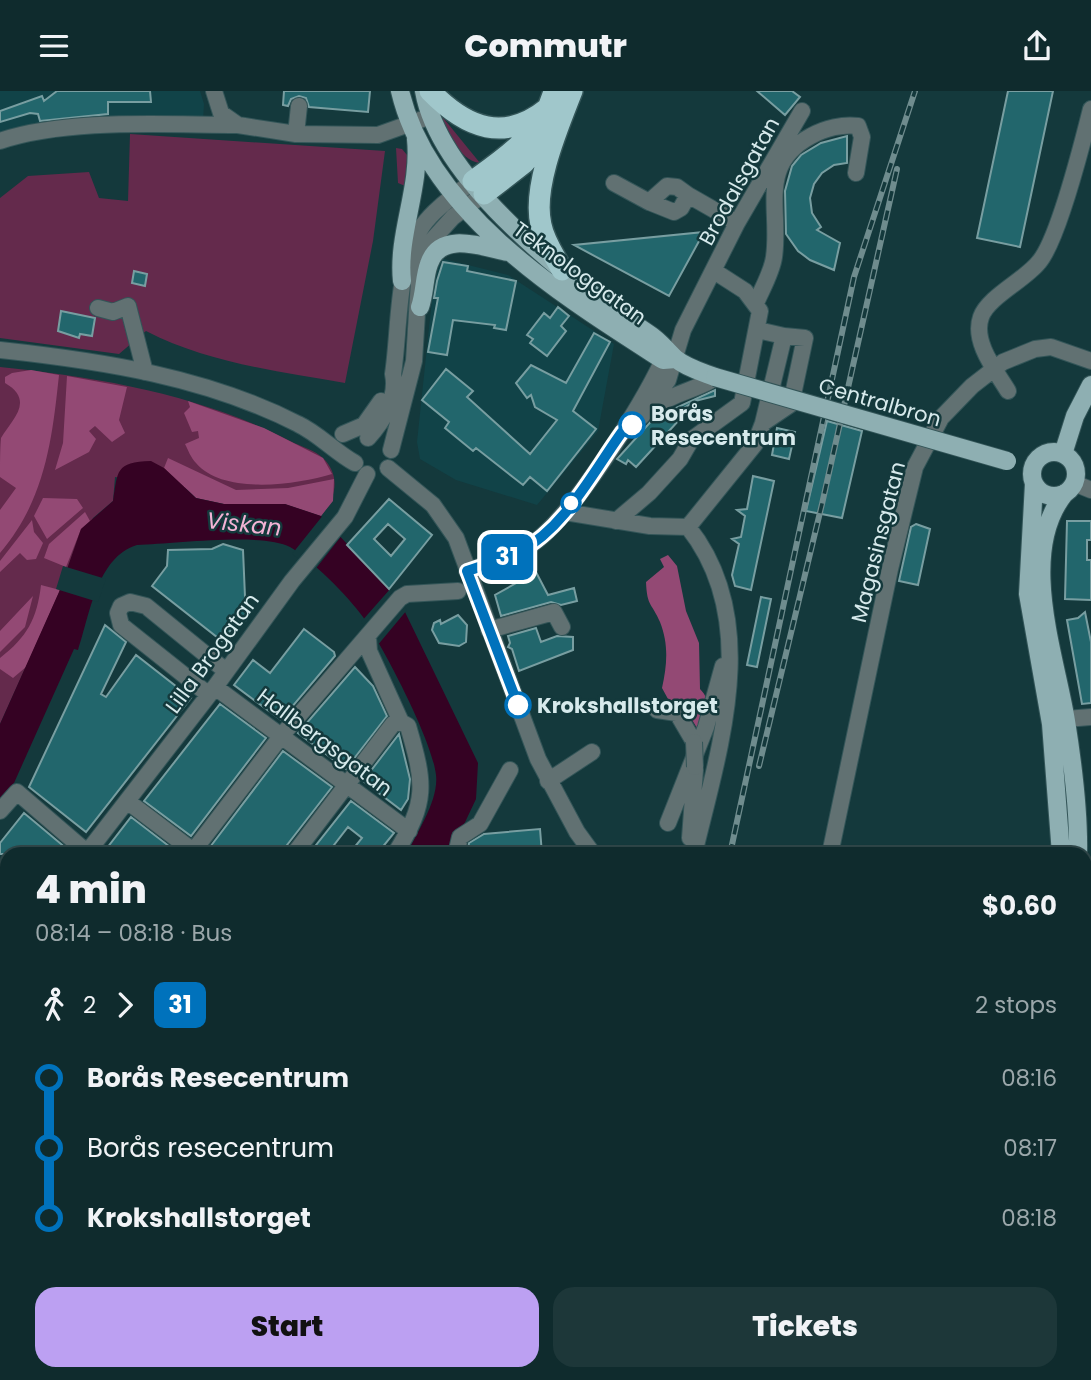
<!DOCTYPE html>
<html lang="en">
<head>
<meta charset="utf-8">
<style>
  body { margin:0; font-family:Poppins,sans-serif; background:#1d3739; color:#f1f3f6; height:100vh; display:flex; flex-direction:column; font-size:26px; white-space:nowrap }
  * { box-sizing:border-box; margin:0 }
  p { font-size:23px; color:#9ba7aa }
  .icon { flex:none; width:38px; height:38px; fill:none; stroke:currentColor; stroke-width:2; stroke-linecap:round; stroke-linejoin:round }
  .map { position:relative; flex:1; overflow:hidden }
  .side { position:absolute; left:0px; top:756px; width:1092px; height:534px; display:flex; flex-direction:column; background:#0f2b2d; border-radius:21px 21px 0 0; box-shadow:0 2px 5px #0004,0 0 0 2px #2f4749 }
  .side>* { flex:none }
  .badge { padding:0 14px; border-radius:10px; font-size:24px; line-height:46px }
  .map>.badge { position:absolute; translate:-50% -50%; box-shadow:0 0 0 4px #fff }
  .legs { display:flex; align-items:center; gap:10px; height:77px; padding:0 35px; font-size:23px }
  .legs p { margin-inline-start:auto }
  .head { display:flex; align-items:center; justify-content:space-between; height:119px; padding:0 35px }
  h1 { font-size:38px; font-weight:800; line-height:52px }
  .button { display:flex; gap:14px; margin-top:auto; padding:14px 35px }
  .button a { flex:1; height:80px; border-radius:21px; background:#bca0f2; color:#111; font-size:28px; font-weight:800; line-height:80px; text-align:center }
  .button a+a { background:#1d3739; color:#f1f3f6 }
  ul { padding:0 35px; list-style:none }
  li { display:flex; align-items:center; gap:24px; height:70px; font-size:26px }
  li i { display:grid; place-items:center; width:10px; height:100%; margin:0 9px; background:currentColor }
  li i::after { content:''; width:18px; height:18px; margin:-9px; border:5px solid; border-radius:50%; background:#0f2b2d }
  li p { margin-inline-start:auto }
  li:first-child i { background:linear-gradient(#0000 50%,currentColor 0) }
  li:last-child i { background:linear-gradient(currentColor 50%,#0000 0) }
  header { display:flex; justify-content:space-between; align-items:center; height:91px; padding:0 35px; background:#0f2b2d; font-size:32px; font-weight:800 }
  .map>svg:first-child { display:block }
</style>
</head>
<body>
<header><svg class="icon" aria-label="menu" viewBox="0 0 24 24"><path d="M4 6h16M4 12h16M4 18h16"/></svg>Commutr<svg class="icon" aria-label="share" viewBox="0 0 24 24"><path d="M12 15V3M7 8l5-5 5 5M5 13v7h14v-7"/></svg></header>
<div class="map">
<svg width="1091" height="1289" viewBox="0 0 1091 1289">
  <rect width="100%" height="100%" fill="#14393c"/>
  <!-- built -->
  <path fill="#114348" d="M0 0H200L204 13 203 30 32 33 0 43Z
    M440 167 508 184 614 253 598 340 537 414 456 389 420 368 417 351 436 171Z"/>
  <!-- green -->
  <path fill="#642a4c" d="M436 18 480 72C458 70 447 36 436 18Z
    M130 43 385 60 373 150 345 292C277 280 208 272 146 240L119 263 0 247V107L28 85 89 81 99 107 128 110Z
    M396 57 402 58 413 71 410 97 398 92Z
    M0 276C99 286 201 304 290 350 300 355 316 360 323 367 342 386 335 408 321 425L285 413 115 386 113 410 93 427 0 633Z"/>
  <!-- forest -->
  <path fill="#934974" d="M31 279 59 284C52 350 45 409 0 462V419L16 397 0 386C0 375 0 356 1 347 11 329 36 310 5 292V286L12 282Z
    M67 285 127 296 119 329 125 342 112 351 95 335 89 340 96 348 89 361 55 379 63 352Z
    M188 310 264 337 323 367 332 383C296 394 223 404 196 372 191 367 188 359 185 353L199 347 198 340 192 341 184 322 190 316Z
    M168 367 236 399 288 397 334 388 333 410 321 425 285 413H224L196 407 164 377Z
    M43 407 77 408 83 417 47 448 34 425Z
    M85 421 90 430 81 438 66 476 44 467 49 453Z
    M32 429 34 441 43 452 36 468 27 469 20 462 0 481V470Z
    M668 464 677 475 686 520 699 552 700 598C714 612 706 626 700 642L685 617 668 608 662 597C667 574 669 554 660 531 652 512 647 516 646 491L664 476 660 468Z
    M41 494 60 499 26 576 13 587 0 578V567C27 546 37 528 41 494Z
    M33 505 25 536 0 561V540Z"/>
  <!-- water -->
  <path fill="#350223" d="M151 370 164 377 196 407 224 413H285L321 425 389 498 405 521 478 672 476 708 450 763H407C417 741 439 709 436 684 432 648 384 558 363 526 349 506 311 468 290 456 262 441 173 453 137 454 97 466 90 523 78 559L74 558 14 692 0 712V633L59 501 81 438 113 410C118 380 115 371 151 370Z
    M641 1283H731C714 1289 658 1289 641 1283Z"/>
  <!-- pier -->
  <path fill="#14393c" d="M324 423 343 443 314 480 292 463Z
    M63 475 106 488 98 511 56 498Z
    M391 497 407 519 377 555 361 531Z"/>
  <!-- building -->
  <path fill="#22666c" stroke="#789ea1" stroke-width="2" fill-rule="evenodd" d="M57 0H150L151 11H108V23L40 30 38 23 30 22 0 31V20L42 5 44 10Z
    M284 0H370L368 21 309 16 306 7 299 5 291 8 288 15 283 14Z
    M757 0H792L800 6 785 24Z
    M1008 0H1053L1020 156 977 147Z
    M847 45V72L834 74 822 82 814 93 810 107 812 122 821 136 817 139 840 152 834 179 810 169 798 160 786 143 785 100 792 75 801 64 821 52Z
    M704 141 669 205 574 154Z
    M443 171 468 175 467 180 516 190 506 239 494 237 495 234 453 229 447 264 428 261 438 207H434L437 190Z
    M134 180 147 183 145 195 132 192Z
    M558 216 569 225 561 235 566 240 547 265 530 252 533 248 527 244 544 222 550 227Z
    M61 220 95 227 92 245 80 243 79 247 58 240Z
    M594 242 610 251 573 320 596 338 547 400 530 386 523 394 476 357 473 360 445 337 449 331 422 309 446 278 473 300 467 306 530 363 557 329 535 316 531 304 527 307 516 292 531 274 566 292Z
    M715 299V305L695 310 675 323 680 328 636 376 628 369 626 373 617 368 654 327Z
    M827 330 862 340 842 427 806 420Z
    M777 337 795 341 789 368 772 364Z
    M753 385 774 390 751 499 735 495 732 484 739 453 732 448 741 446 745 425 737 419 747 418Z
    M389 408 432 444 389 498 347 454ZM388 433 405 448 391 465 374 448Z
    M1067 430H1091V449H1087V469H1091V509L1065 508Z
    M916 433 930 438 918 494 899 490 911 436Z
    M223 453 243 459 246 529 238 530 222 550 152 495 167 475 168 459 212 458Z
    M536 481 548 504 574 497 577 510 561 514 551 511 501 525 495 504Z
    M761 506 771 508 757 576 747 574Z
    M1085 521 1091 551V612L1082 613 1067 529 1078 527Z
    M458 524 467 534 466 551 459 555 439 552 432 539 434 532 440 529 441 533Z
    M105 534 126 551 101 603 106 606 136 564 191 607 86 741 29 696Z
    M536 537 541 551 557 545 573 546V559L519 580 512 558 508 556 510 552 508 545Z
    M304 538 334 561 335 565 281 629 234 594 253 569 270 582Z
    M355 576 373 595 387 625 346 678 298 642Z
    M220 613 266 647 191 745 144 710Z
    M399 643 410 688 408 708 401 719 363 690Z
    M283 660 332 696 280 763H211L207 760Z
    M351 710 394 742 377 763H349L362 747 348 736 327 763H309Z
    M24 722 36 732 73 763H0V752Z
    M131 726 178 762 115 763 107 757Z
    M540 738 542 763H467L469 752 484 743Z"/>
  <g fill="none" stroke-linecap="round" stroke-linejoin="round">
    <defs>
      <path id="minor" d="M214 0 221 22 238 34 296 43 378 44 431 25
        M296 43 299 15
        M0 50C68 27 165 34 238 34
        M614 92 649 111 667 95 677 96 688 104 681 117 674 121 649 111
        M688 104 737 132
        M756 212C762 198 772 181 774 166 781 119 757 74 811 45 825 37 843 33 858 35L862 46 856 82
        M98 217 113 221 128 215 145 281
        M0 259C102 270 206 286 298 333 319 343 335 361 355 372
        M1008 300C996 280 972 251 981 226 988 206 1025 189 1039 171 1058 149 1083 50 1091 18
        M653 317C673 301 702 298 715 286
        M642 325 668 289 683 239 737 132 802 20
        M763 332 791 313 805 247 784 245
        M343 343 364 334 381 310
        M368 347C384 329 398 307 393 283 400 237 396 172 423 134 436 116 456 104 473 90
        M391 359 414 270 420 174 425 157 453 126 484 103
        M388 377 433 414 456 447 538 668 577 741 593 763
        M1074 392 1091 399
        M565 421 650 435 688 436 755 353 763 332 784 245 758 239
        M616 430 649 402 680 368 691 349 742 312 760 220 745 200 714 180
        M688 436C763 530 719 658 694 763
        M467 480C489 472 513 467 532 453 572 426 642 314 663 269
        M489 539 554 521 562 536
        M368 546 369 560 401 631 408 635C425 693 428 710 395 763
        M215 596 409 740
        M209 604 121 534 118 522 121 515 130 511 146 515 226 580
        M657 619 677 622 694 651
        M1066 628 1091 626
        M548 690 592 661
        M127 710 197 763
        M0 720 17 701 89 763
        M668 732 706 636 723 575
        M690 747 695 679
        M86 763 215 596 292 490 345 426 367 383
        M191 763 282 644 400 507 407 503 458 500
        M294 763 393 633 401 631
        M456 763 460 746 480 733 510 679
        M830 763 890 478 915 376 941 327 972 295 1003 271 1035 258 1051 256 1091 270
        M0 788 7 794
        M0 873 7 864
        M0 1001 7 992
        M1085 1072 1091 1043
        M1085 1095 1091 1117
        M0 1102 7 1108
        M1091 1154V1166
        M0 1181 7 1186
        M1091 1246V1250
        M10 1283 18 1289
        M138 1283 146 1289
        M232 1283 240 1289
        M389 1283 398 1289
        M590 1283 598 1289
        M52 1289 57 1283
        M336 1289 341 1283
        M442 1289 447 1283
        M462 1289 467 1283
        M530 1289 535 1283"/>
      <path id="major" d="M400 0C429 123 565 206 663 269L676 268
        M424 0C440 92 575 194 649 243 660 250 667 260 676 268 687 277 702 281 715 286
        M402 190C397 143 421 97 416 48
        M420 216C425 202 424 186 429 173 440 139 483 156 508 161
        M1032 383a22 22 0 1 1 44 0a22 22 0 1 1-44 0Z
        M1063 363 1075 325 1091 294
        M1034 392 1028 503 1051 633 1061 763
        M1065 402C1017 461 1055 563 1066 630 1073 674 1079 719 1078 763
        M998 1283V1289
        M1012 1289 1013 1283"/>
      <path id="highway" d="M430 0C467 38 505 52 548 17
        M473 90C505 67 544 41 554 0
        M484 103 524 72 553 38
        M562 179C554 164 544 150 541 134 532 96 558 36 572 0"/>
    </defs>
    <!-- minor casing -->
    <use href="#minor" stroke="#335558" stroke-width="18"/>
    <!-- major casing -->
    <use href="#major" stroke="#335558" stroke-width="20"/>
    <!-- highway casing -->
    <use href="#highway" stroke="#335558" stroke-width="24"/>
    <!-- minor -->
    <use href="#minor" stroke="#617172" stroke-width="16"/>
    <!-- major -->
    <use href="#major" stroke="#8eafb2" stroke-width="18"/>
    <!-- highway -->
    <use href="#highway" stroke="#a0c7cb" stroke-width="21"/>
    <defs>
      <path id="rail" d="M759 675 822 413 897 78
        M730 763 854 186 915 0
        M833 1283 838 1289
        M635 1289V1283"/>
    </defs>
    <!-- rail casing -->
    <use href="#rail" stroke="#6f8c8e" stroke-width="6"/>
    <!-- rail -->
    <use href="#rail" stroke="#14393c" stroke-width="3.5" stroke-dasharray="10" stroke-linecap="butt"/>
    <defs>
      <path id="minor-bridge" d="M694 651 695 676"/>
      <path id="major-bridge" d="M715 286 1007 370"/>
    </defs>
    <!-- minor-bridge casing -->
    <use href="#minor-bridge" stroke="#335558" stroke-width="18" stroke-linecap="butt"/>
    <!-- major-bridge casing -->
    <use href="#major-bridge" stroke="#335558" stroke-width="20" stroke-linecap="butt"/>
    <!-- minor-bridge -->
    <use href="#minor-bridge" stroke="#617172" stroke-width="16"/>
    <!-- major-bridge -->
    <use href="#major-bridge" stroke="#8eafb2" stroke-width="18"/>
  </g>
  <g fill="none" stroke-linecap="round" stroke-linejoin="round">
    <defs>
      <path id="line-1" d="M518 614 467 480C484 474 503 470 519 461 565 437 593 381 622 341L632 334"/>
    </defs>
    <!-- line-1 casing -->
    <use href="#line-1" stroke="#fff" stroke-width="16"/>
    <!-- line-1 -->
    <use href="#line-1" stroke="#0072bc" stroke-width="10"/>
  </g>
  <!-- markers -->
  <g fill="#fff" stroke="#0072bc" stroke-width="3.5">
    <circle cx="632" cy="334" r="12"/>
    <circle cx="571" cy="412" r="9"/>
    <circle cx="518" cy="614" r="12"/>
  </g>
  <g text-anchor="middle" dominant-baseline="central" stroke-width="5" stroke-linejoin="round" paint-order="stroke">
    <!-- street labels -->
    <g font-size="21" fill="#d7eaec" stroke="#14393c">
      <text transform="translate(739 90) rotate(-61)">Brodalsgatan</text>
      <text transform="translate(580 182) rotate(36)">Teknologgatan</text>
      <text transform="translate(880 311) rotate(16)">Centralbron</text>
      <text transform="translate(878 451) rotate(-76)">Magasinsgatan</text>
      <text transform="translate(212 562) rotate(-54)">Lilla Brogatan</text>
      <text transform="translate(325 651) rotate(37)">Hallbergsgatan</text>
    </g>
    <!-- stop labels -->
    <g font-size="21" font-weight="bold" fill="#d7eaec" stroke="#14393c" text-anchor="start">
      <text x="651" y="322">Borås<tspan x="651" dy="24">Resecentrum</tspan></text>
      <text x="537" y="614">Krokshallstorget</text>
    </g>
    <!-- water labels -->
    <g font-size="23" font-style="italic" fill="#f3b3d5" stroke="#14393c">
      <text transform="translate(244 433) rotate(6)">Viskan</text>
    </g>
  </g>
</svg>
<b class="badge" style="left:507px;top:466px;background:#0072bc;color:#fff">31</b>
<section class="side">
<div class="head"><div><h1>4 min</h1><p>08:14 – 08:18 · Bus</p></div><b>$0.60</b></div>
<div class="legs"><svg class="icon" aria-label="walk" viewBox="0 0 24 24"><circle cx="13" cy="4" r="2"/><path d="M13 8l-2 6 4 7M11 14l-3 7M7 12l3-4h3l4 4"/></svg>2<svg class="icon" aria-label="forward" viewBox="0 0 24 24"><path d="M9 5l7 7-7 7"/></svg><b class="badge" style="background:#0072bc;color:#fff">31</b><p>2 stops</p></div>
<ul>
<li><i style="color:#0072bc"></i><b>Borås Resecentrum</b><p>08:16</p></li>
<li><i style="color:#0072bc"></i><span>Borås resecentrum</span><p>08:17</p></li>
<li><i style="color:#0072bc"></i><b>Krokshallstorget</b><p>08:18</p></li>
</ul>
<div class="button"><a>Start</a><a>Tickets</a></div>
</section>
</div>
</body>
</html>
